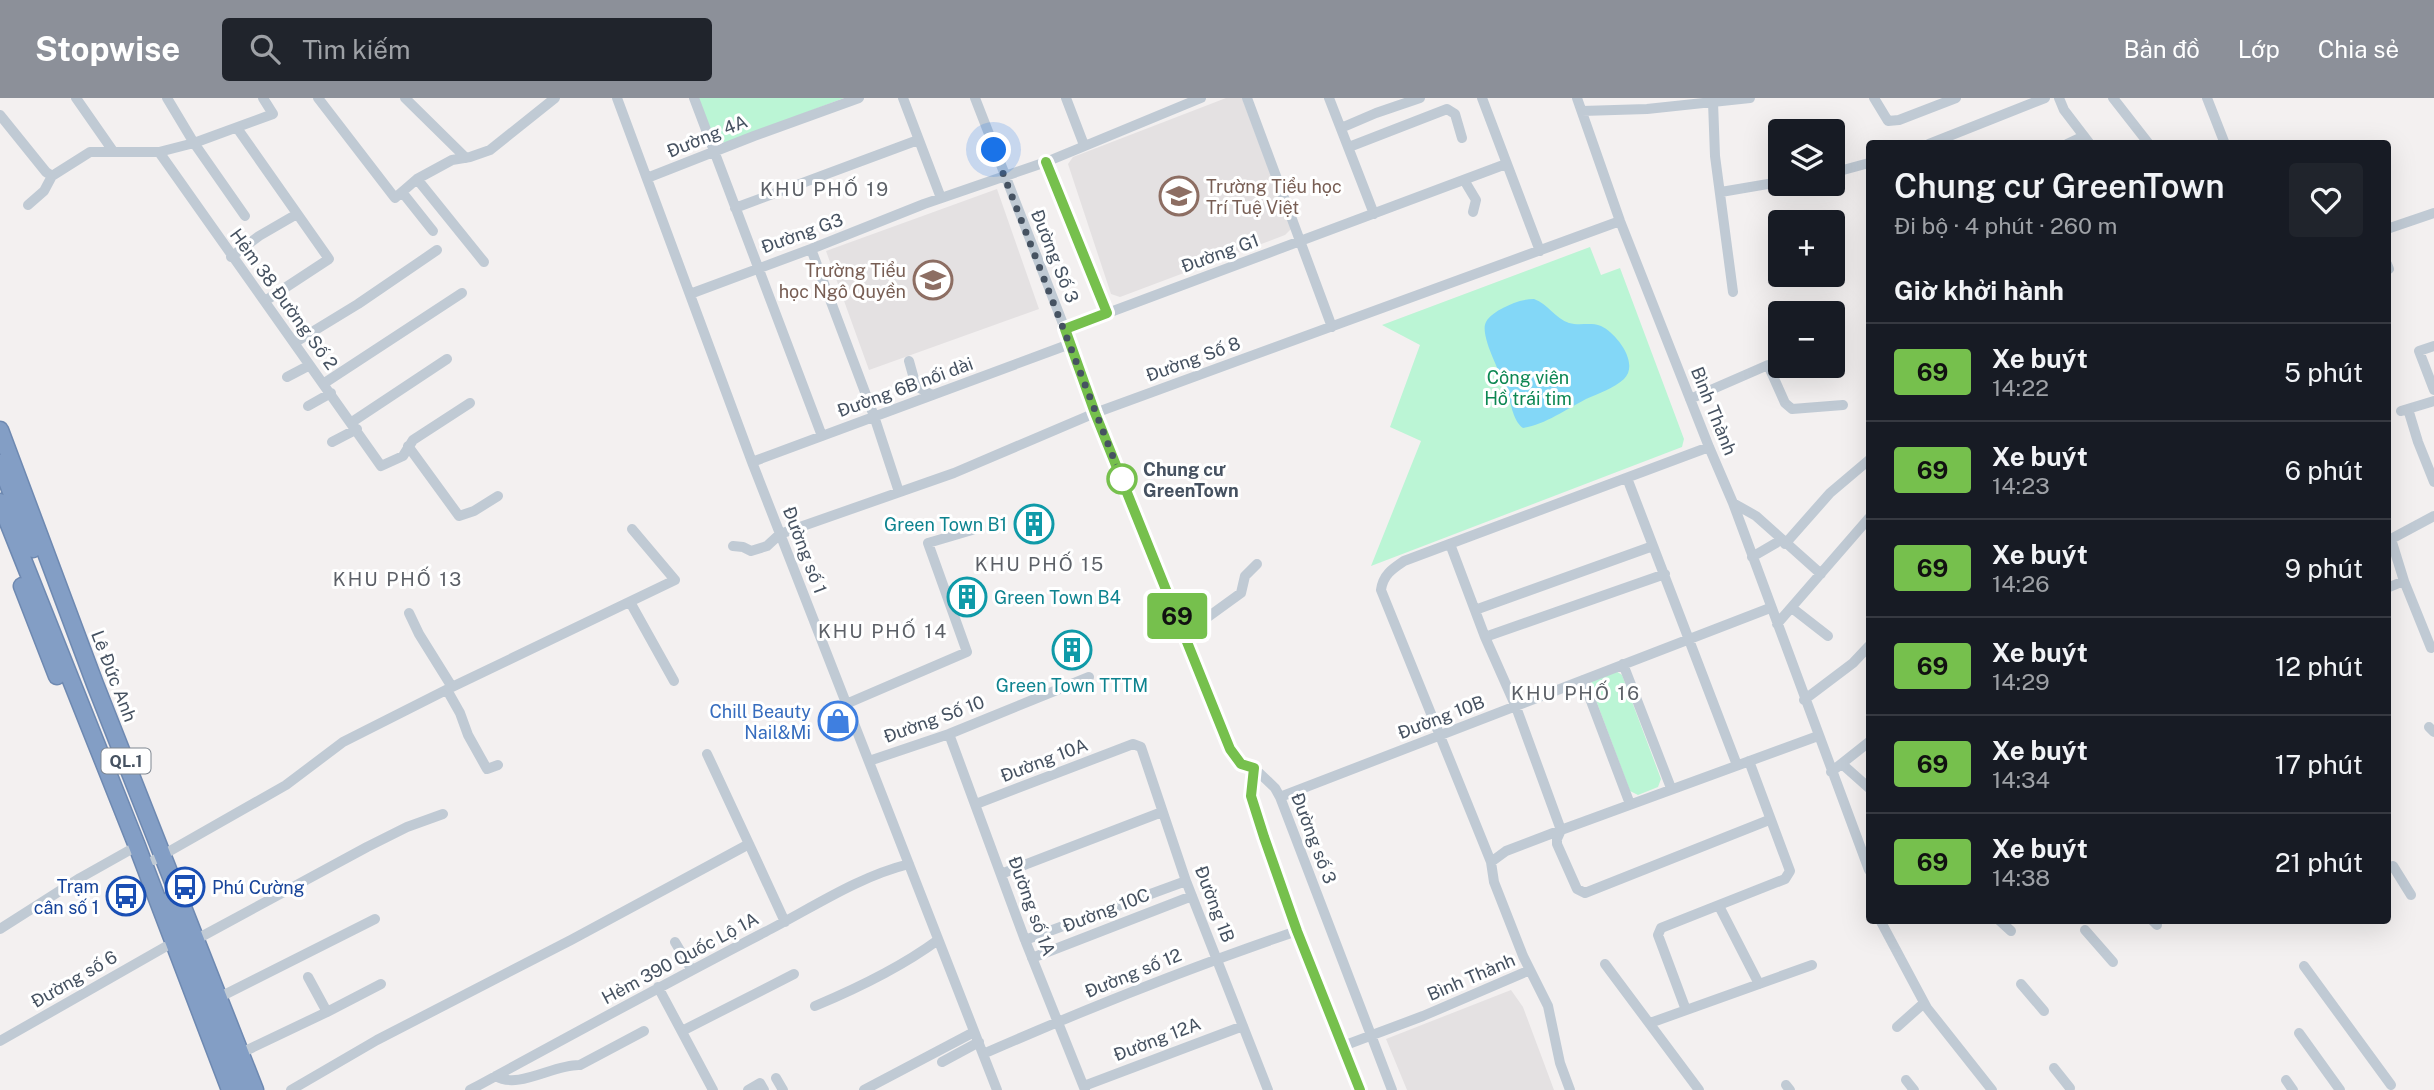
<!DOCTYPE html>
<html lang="vi">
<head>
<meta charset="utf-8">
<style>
  body { margin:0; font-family:"Public Sans",sans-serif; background:#20242c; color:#f1f3f6; height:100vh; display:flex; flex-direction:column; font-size:26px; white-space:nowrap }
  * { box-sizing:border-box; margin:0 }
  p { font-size:23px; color:#9ea1a6 }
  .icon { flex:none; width:38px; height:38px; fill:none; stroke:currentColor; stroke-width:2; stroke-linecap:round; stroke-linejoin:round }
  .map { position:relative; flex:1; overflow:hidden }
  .drawer { position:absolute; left:1866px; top:42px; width:525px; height:784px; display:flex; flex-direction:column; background:#171b24; border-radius:7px; box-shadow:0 7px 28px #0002 }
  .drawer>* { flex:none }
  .badge { padding:0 14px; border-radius:5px; font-size:24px; line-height:46px }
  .controls { position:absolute; left:1768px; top:21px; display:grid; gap:14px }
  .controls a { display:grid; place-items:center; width:77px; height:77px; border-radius:7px; background:#171b24; box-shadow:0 7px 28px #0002; font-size:35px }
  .you { position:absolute; width:35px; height:35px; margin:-18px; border:5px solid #fff; border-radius:50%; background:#1a73e8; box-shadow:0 0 0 10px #1a73e833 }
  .map>.badge { position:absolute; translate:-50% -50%; box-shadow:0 0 0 4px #fff }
  h2 { padding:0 28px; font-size:26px; line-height:63px }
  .round { display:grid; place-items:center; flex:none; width:74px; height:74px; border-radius:7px; background:#20242c }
  .summary { display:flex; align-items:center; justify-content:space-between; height:119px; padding:0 28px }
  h1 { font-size:33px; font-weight:600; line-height:52px }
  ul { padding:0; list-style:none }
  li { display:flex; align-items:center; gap:21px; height:98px; padding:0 28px; border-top:2px solid #363941 }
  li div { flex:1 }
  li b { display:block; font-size:26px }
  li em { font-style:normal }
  li .badge { min-width:77px; font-weight:700; text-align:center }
  header { display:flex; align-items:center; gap:42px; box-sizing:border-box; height:98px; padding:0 35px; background:#8c9099; color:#fff }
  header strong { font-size:33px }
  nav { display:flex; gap:38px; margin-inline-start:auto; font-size:24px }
  .search { width:490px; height:63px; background:#20242c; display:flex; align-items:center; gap:18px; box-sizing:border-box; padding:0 24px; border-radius:7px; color:#9ea1a6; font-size:26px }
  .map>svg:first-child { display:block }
</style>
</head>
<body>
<header>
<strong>Stopwise</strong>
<div class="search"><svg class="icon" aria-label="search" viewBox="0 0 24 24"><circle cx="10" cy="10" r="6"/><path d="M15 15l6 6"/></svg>Tìm kiếm</div>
<nav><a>Bản đồ</a><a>Lớp</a><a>Chia sẻ</a></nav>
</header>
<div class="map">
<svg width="2434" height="992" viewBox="0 0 2434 992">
  <rect width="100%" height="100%" fill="#f3f0f0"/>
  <!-- education -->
  <path fill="#e4e1e2" d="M1226 0H1242L1291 131 1285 137 1120 199 1111 196 1068 66 1073 59Z
    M997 91 1039 211 869 272 826 153Z
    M1511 892 1523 909 1554 992H1407L1386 941Z"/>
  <!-- green -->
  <path fill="#bbf5d5" d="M698 0H844L726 45 715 42Z
    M1590 149 1601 177 1620 170 1684 341 1682 349 1371 468 1421 343 1390 329 1420 247 1382 227Z
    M1616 573 1622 577 1661 681 1658 689 1638 697 1630 693 1591 589 1592 583Z"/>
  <!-- water -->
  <path fill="#83d7f7" d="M1534 201C1548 206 1556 221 1569 225 1579 228 1591 224 1601 228 1616 235 1640 265 1624 281 1614 290 1598 296 1586 301 1567 311 1544 327 1523 330 1512 322 1511 303 1506 290 1501 276 1479 237 1486 224 1489 218 1497 213 1503 210 1512 205 1523 201 1534 201Z"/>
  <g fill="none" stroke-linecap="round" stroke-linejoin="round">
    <defs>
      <path id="highway" d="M0 332 95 586 255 992
        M0 365 33 451
        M0 404 137 748 230 992
        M22 488 57 578
        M170 802 241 986"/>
    </defs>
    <!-- highway casing -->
    <use href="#highway" stroke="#6e89b1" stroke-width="19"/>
    <!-- minor -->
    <path stroke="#c0cad4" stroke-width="10" d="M76 0 113 53
      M167 0 194 45 245 118
      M318 0 395 100 417 81 452 62 470 59 490 52 555 0
      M405 0 466 60
      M617 0 752 364 997 992
      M694 0 822 338
      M903 0 941 100
      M975 0 1065 231 1095 315 1230 651 1241 666 1254 670 1275 690 1280 699 1392 992
      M1066 0 1084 47
      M1247 0 1332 229
      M1329 0 1374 116
      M1482 0 1540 153
      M1577 0 1620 123 1709 349 1733 405 1869 772
      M1874 0 1888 23 1899 22 1956 0
      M2059 0 2064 12 2090 46
      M2113 0 2149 46
      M2207 0 2225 46
      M1713 4 1715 58 1733 194
      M1582 13 1647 11 1750 0
      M0 17 46 74 52 78 90 54H159L194 45 273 16 263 0
      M237 30 329 161 265 203
      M1341 30 1376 15 1420 0
      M1929 46 2045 0
      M2067 46 2084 38
      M1349 49 1447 11 1455 16 1462 40
      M159 54 381 368 403 358 413 342 470 305
      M1046 64 1107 215
      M1832 75 1869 65
      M647 80 754 38 859 0
      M417 81 484 164
      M1464 82 1476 102 1473 114
      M402 94 433 133
      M1721 94 1780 84
      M28 107 44 93 52 78
      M735 110 918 42
      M2387 131 2434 115
      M811 151 874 318 899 394
      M231 159 259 138 297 116
      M2387 166 2389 171
      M690 196 811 151 924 106 1046 64 1201 0
      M1065 231 1506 66
      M294 245 358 206 437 152
      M2434 248 2419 253 2434 292
      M909 263 916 288 932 297
      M287 279 308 268
      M323 286 462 195
      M1690 301 1768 267 1785 305 1792 311 1843 307
      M308 308 331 295
      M2408 311 2418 344 2434 384
      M2401 313 2434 303
      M352 324 447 261
      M332 344 357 331
      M408 348 459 418 474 413 498 398
      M752 364 1070 246
      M1627 380 1737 667
      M1733 405 1756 418 1821 476
      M1450 446 1485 539 1516 609 1561 732 1557 741V746L1577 791 1585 795 1769 722
      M1785 446 1830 395 1869 362
      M733 448 743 449 751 453 767 448 780 436 954 375 1095 315 1620 123
      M1752 459 1781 442
      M2404 483 2431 550
      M2387 490 2404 483 2391 441 2434 418
      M630 504 674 583
      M1792 510 1828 538
      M1475 512 1653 448
      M409 515 419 536 452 589
      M1179 524H1201L1241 495 1245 478 1257 466
      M1777 526 1869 420
      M1485 539 1665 476
      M1623 566 1671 690
      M1583 582 1630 706
      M447 592 460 615 468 637 487 671 498 667
      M1804 602 1853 565 1869 548
      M846 606 967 554 928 445 972 432
      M2429 629 2434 634
      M949 636 1025 842 1085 992
      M707 656 749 746
      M869 663 949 636 1089 579
      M1842 666 1869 690
      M1254 670 1252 698 1263 739 1297 833 1360 992
      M1831 674 1869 644
      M1280 699 1770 510
      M976 706 1133 646 1141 649 1186 783 1268 992
      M154 762 286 687 343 644 452 589 675 482 632 431
      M1491 764 1381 492C1383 477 1392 471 1404 463L1709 349
      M2393 768 2411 797
      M1001 776 1162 714
      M1719 808 1759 886
      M1880 822 1927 910 1992 992
      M1999 822 2011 833
      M2152 822 2157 827
      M0 831 80 780 137 748
      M2085 832 2113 864
      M197 841 367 749 407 729 443 716
      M1025 842 1186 783
      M675 844 691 871
      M1032 860 1192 798
      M1605 866 1699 992
      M2304 868 2391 987
      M308 879 327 914
      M2021 886 2044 913
      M658 889 713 992
      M220 899 375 821
      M815 908C858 890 900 870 938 842
      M1686 912 1658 837 1661 830 1785 781 1790 773 1749 663
      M1650 925 1812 867
      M1897 929 1924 905
      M682 933 794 876
      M2299 935 2340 992
      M0 943 165 849
      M1343 948 1423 918 1530 872
      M241 955 327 914 381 886
      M983 956C1086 911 1191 869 1297 833
      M942 964 979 944
      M2054 970 2070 990
      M496 978C518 992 554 966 580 967L644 933
      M776 980 783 992
      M1906 982 1914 992
      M2286 982 2293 992
      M1786 987 1790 992
      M1084 988 1243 928
      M291 992 377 942 571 842 749 746 785 824
      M470 992C568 939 666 885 765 834 812 810 857 779 909 766
      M748 992 760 985 764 992
      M864 992 974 934
      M1570 992 1560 965 1548 908 1523 858 1494 784 1491 764 1506 753 1561 732 1818 638"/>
    <!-- highway -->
    <use href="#highway" stroke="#839ec5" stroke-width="16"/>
  </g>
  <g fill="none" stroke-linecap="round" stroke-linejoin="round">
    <defs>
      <path id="line" d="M1046 64 1107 215 1065 231 1095 315 1230 651 1241 666 1254 670 1251 698 1264 739 1297 833 1360 992"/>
    </defs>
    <!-- line casing -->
    <use href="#line" stroke="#fff" stroke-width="16"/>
    <!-- line -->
    <use href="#line" stroke="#76c04d" stroke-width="10"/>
    <!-- walk -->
    <path stroke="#465261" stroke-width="7" stroke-dasharray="0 12.6" d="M994 52 1124 387 1122 381"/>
  </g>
  <!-- icons -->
  <defs>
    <symbol id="school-ring" viewBox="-11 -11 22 22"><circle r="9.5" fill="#fff" stroke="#8d6e63" stroke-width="1.5"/><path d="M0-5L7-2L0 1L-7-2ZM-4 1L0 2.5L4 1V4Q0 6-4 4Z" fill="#8d6e63"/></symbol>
    <symbol id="building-ring" viewBox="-11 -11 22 22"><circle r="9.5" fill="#fff" stroke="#0f9aa8" stroke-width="1.5"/><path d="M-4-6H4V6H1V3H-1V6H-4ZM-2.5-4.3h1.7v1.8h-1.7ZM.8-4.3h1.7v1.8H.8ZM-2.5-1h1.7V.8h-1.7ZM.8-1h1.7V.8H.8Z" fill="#0f9aa8"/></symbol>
    <symbol id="shop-ring" viewBox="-11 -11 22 22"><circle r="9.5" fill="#fff" stroke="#3f7fe0" stroke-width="1.5"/><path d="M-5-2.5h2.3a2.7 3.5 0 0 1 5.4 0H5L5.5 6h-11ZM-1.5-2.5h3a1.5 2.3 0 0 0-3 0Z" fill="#3f7fe0"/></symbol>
    <symbol id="bus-ring" viewBox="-11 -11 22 22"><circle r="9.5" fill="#fff" stroke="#1a4fb4" stroke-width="1.5"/><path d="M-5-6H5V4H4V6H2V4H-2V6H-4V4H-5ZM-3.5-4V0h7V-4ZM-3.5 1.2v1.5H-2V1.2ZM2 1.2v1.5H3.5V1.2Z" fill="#1a4fb4"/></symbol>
  </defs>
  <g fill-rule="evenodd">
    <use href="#school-ring" x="1157" y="76" width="44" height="44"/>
    <use href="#school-ring" x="911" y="160" width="44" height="44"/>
    <use href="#building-ring" x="1012" y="404" width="44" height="44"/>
    <use href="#building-ring" x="945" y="477" width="44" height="44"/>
    <use href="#building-ring" x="1050" y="530" width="44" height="44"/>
    <use href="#shop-ring" x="816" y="601" width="44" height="44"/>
    <use href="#bus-ring" x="163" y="767" width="44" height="44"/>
    <use href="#bus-ring" x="104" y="776" width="44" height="44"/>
  </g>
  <!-- markers -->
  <circle fill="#fff" stroke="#76c04d" stroke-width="3.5" cx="1122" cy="381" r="14"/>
  <g text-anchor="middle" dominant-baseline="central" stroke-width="6" stroke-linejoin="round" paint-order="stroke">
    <!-- shield labels -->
    <rect fill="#fff" stroke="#7e8690" stroke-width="2" x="101.5" y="650.5" width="49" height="25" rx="5"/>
    <g font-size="16" font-weight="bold" fill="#465261">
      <text x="126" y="663">QL.1</text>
    </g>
    <!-- street labels -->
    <g font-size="18" fill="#465261" stroke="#fff">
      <text transform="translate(707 38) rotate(-22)">Đường 4A</text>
      <text transform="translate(802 135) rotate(-20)">Đường G3</text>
      <text transform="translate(1220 155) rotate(-20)">Đường G1</text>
      <text transform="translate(1055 158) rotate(68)">Đường Số 3</text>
      <text transform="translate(284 201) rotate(54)">Hẻm 38 Đường Số 2</text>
      <text transform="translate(1193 261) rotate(-20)">Đường Số 8</text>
      <text transform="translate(905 289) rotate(-20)">Đường 6B nối dài</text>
      <text transform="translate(1714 313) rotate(68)">Bình Thành</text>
      <text transform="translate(805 452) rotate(69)">Đường số 1</text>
      <text transform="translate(114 578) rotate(69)">Lê Đức Anh</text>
      <text transform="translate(1441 619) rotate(-21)">Đường 10B</text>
      <text transform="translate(934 621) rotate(-20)">Đường Số 10</text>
      <text transform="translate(1044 662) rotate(-21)">Đường 10A</text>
      <text transform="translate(1314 740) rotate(69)">Đường số 3</text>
      <text transform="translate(1215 806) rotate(69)">Đường 1B</text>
      <text transform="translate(1032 808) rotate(70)">Đường số 1A</text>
      <text transform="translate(1106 812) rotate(-21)">Đường 10C</text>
      <text transform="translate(680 860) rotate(-28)">Hẻm 390 Quốc Lộ 1A</text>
      <text transform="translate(1133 875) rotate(-22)">Đường số 12</text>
      <text transform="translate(1471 879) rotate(-23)">Bình Thành</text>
      <text transform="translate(74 881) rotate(-30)">Đường số 6</text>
      <text transform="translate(1157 941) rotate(-21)">Đường 12A</text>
    </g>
    <!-- education labels -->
    <g font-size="18" fill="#785e54" stroke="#fff" text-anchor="start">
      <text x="1206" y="88">Trường Tiểu học<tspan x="1206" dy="21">Trí Tuệ Việt</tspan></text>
      <text x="906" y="172" text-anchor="end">Trường Tiểu<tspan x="906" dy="21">học Ngô Quyền</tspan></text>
    </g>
    <!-- park labels -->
    <g font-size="18" fill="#0c8752" stroke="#fff">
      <text x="1528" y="279">Công viên<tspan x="1528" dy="21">Hồ trái tim</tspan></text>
    </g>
    <!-- stop labels -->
    <g font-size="18" font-weight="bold" fill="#465261" stroke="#fff" text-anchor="start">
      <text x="1143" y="371">Chung cư<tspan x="1143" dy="21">GreenTown</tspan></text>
    </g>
    <!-- culture labels -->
    <g font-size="18" fill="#0d838f" stroke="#fff" text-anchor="end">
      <text x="1007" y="426">Green Town B1</text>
      <text x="994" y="499" text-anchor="start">Green Town B4</text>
      <text x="1072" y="587" text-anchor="middle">Green Town TTTM</text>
    </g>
    <!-- shop labels -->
    <g font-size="18" fill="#366cbe" stroke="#fff" text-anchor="end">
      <text x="811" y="613">Chill Beauty<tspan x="811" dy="21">Nail&amp;Mi</tspan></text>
    </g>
    <!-- transit labels -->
    <g font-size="18" fill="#164399" stroke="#fff" text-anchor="end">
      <text x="99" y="788">Trạm<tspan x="99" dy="21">cân số 1</tspan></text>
      <text x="212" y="789" text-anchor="start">Phú Cường</text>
    </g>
    <!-- neighbourhood labels -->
    <g font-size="19" letter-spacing="2" fill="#5c6067" stroke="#fff">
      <text x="825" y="91">KHU PHỐ 19</text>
      <text x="1040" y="466">KHU PHỐ 15</text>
      <text x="398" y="481">KHU PHỐ 13</text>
      <text x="883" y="533">KHU PHỐ 14</text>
      <text x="1576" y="595">KHU PHỐ 16</text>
    </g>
  </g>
</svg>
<div class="controls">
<a><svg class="icon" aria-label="layers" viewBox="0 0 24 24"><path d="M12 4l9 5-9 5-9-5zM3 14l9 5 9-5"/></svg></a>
<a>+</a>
<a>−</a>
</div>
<div class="you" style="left:994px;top:52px"></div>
<b class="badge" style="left:1177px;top:518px;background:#76c04d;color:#111">69</b>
<section class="drawer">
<div class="summary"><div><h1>Chung cư GreenTown</h1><p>Đi bộ · 4 phút · 260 m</p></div><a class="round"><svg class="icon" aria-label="heart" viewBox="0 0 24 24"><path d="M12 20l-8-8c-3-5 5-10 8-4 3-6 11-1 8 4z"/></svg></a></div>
<h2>Giờ khởi hành</h2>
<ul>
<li><span class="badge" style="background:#76c04d;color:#111">69</span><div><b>Xe buýt</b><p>14:22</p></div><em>5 phút</em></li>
<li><span class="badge" style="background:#76c04d;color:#111">69</span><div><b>Xe buýt</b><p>14:23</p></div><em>6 phút</em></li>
<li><span class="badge" style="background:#76c04d;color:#111">69</span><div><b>Xe buýt</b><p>14:26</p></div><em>9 phút</em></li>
<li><span class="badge" style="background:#76c04d;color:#111">69</span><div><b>Xe buýt</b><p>14:29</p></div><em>12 phút</em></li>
<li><span class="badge" style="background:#76c04d;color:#111">69</span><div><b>Xe buýt</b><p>14:34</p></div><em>17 phút</em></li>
<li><span class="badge" style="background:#76c04d;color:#111">69</span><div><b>Xe buýt</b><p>14:38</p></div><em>21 phút</em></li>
</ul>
</section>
</div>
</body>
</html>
